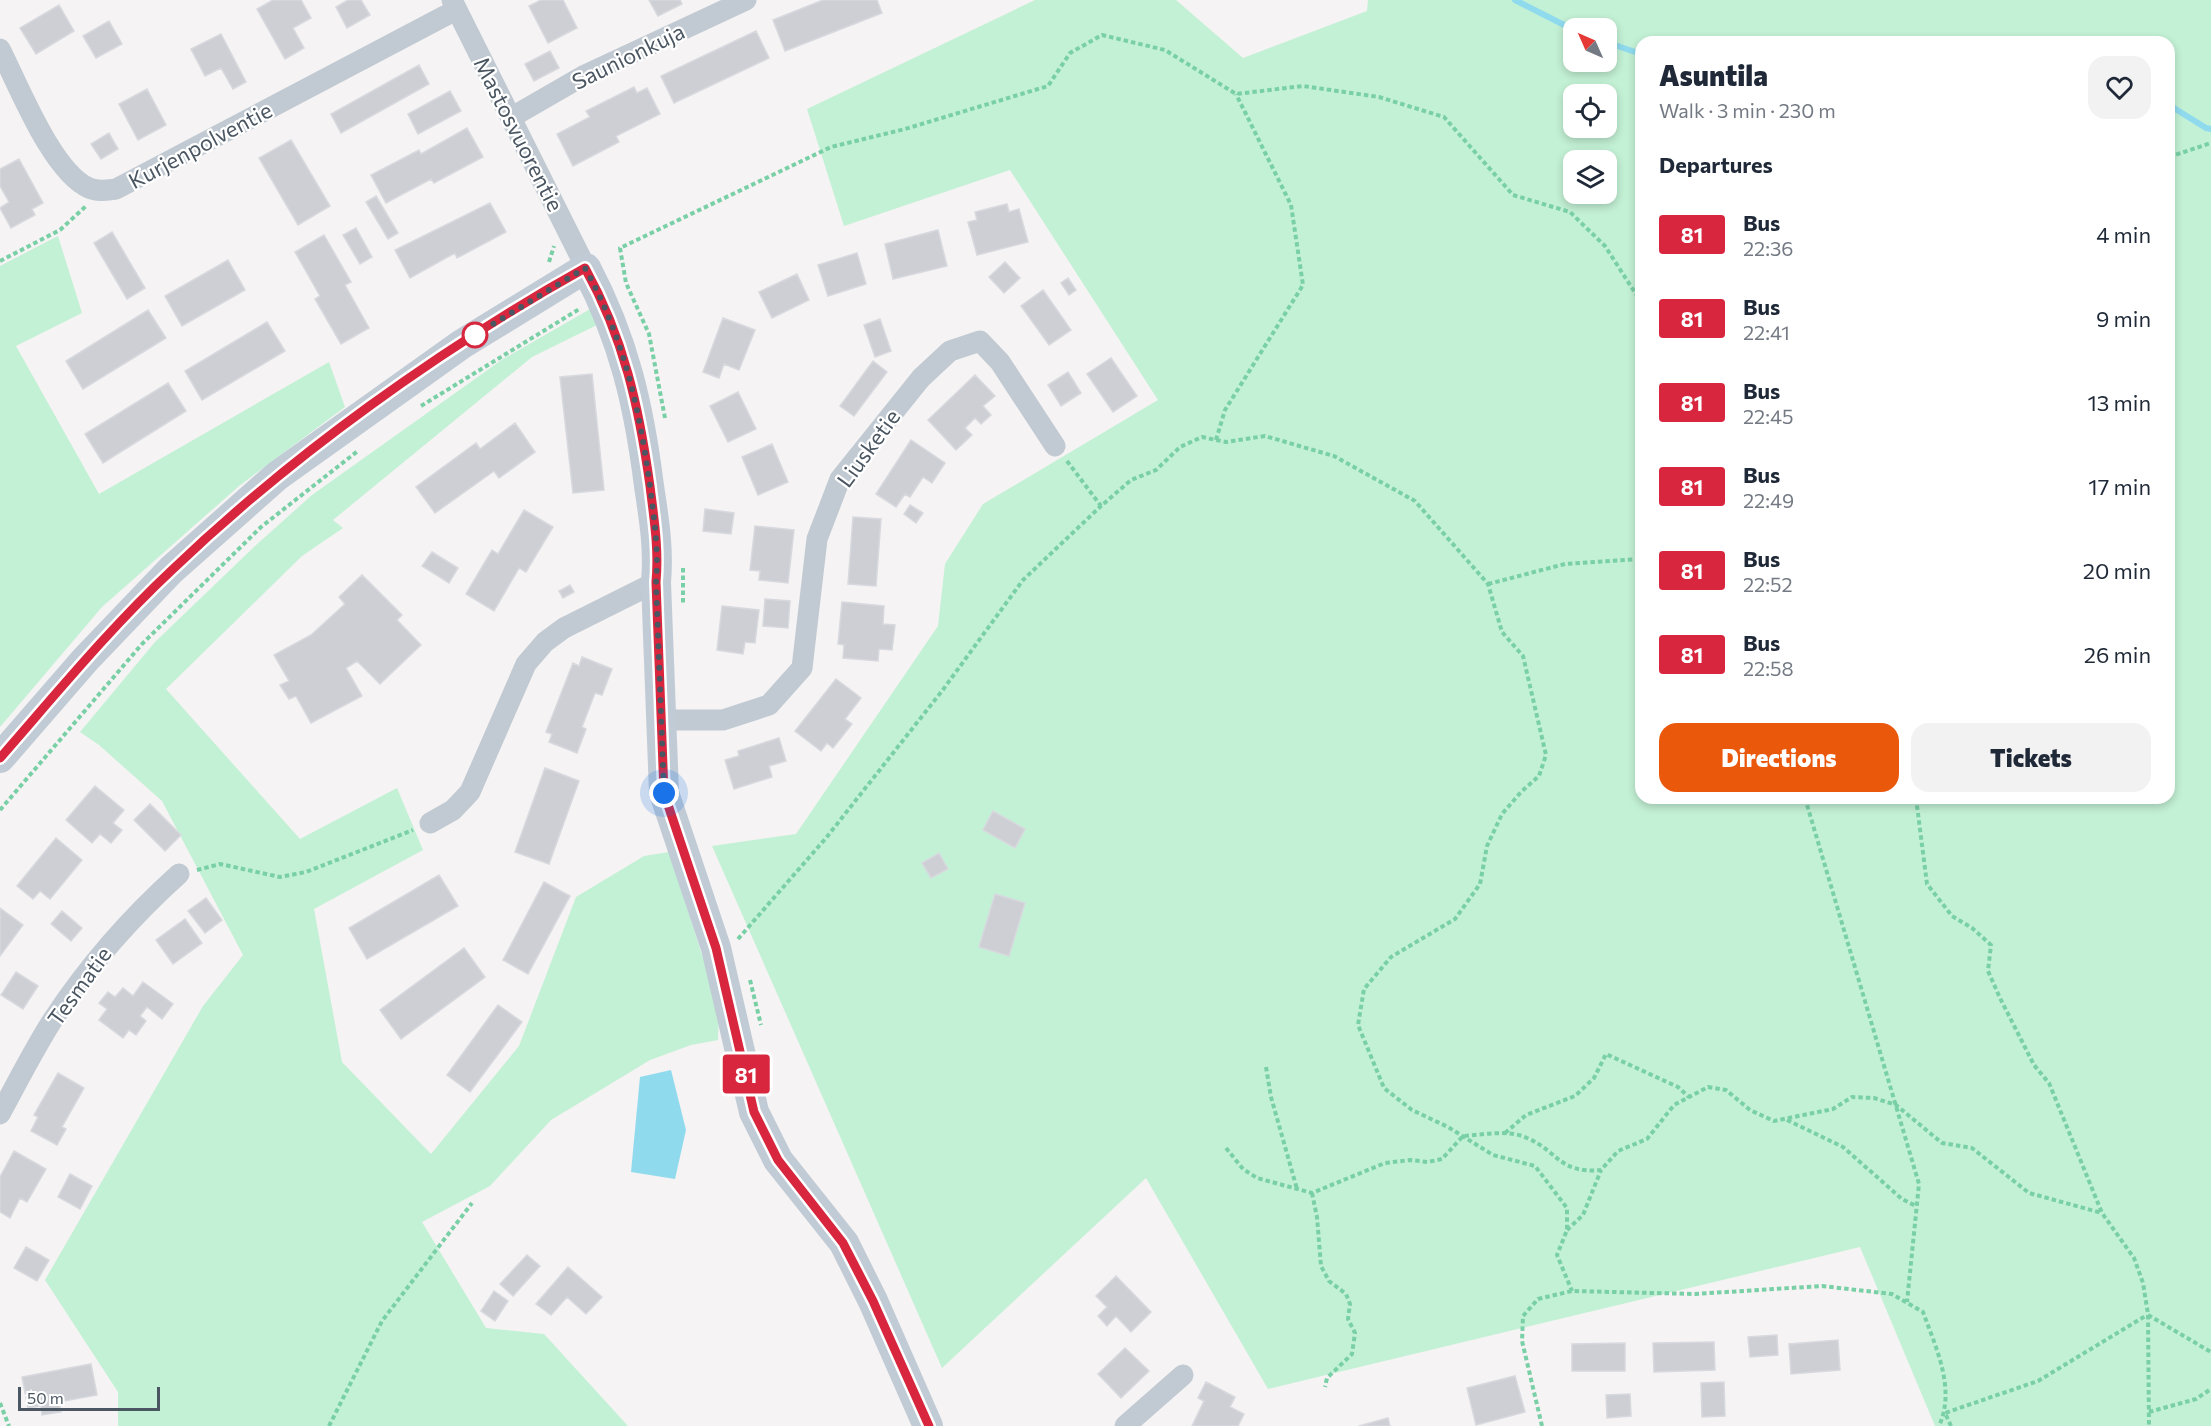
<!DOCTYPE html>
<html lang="en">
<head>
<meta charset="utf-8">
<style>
  body { margin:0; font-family:Commissioner,sans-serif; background:#f2f2f3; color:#1f2937; height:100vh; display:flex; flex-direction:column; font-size:22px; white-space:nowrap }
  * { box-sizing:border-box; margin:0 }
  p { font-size:20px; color:#747a83 }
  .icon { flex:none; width:33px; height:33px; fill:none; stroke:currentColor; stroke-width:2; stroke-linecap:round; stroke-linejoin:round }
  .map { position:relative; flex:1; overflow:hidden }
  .panel { position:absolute; left:1635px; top:36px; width:540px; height:768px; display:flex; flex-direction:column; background:#fff; border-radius:18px; box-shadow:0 3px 9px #0003 }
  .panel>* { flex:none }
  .badge { padding:0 12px; border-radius:4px; font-size:21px; line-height:39px }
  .needle { width:39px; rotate:315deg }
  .buttons { position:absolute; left:1563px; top:18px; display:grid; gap:12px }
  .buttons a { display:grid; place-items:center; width:54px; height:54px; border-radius:12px; background:#fff; box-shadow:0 3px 9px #0003; font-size:30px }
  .scale { position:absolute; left:18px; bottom:15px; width:142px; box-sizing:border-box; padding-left:6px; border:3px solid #4a5661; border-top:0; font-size:16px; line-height:21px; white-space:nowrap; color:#4a5661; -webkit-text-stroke:4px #fff; paint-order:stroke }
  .you { position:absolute; width:30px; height:30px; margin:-15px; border:4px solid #fff; border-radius:50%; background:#1a73e8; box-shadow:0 0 0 9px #1a73e833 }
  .map>.badge { position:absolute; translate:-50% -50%; box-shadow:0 0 0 3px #fff }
  h2 { padding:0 24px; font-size:22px; line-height:54px }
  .round { display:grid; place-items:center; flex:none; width:63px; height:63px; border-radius:18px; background:#f2f2f3 }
  .overview { display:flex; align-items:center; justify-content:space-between; height:102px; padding:0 24px }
  h1 { font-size:28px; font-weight:800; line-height:45px }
  .primary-button { display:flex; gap:12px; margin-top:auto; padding:12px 24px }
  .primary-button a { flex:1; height:69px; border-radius:18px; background:#ea580c; color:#fff; font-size:24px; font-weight:800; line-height:69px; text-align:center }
  .primary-button a+a { background:#f2f2f3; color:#1f2937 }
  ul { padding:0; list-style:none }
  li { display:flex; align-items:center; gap:18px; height:84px; padding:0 24px }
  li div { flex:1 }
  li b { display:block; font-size:22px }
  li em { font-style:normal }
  li .badge { min-width:66px; font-weight:700; text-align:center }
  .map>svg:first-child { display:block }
</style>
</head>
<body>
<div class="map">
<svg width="2211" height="1426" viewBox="0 0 2211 1426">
  <rect width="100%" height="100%" fill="#f5f3f3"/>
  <!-- green -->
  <path fill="#c3f1d5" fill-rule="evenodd" d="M1035 0H1176L1243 58 1367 11 1368 0H2211V1426H1935L1860 1247 1268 1389 1146 1178 942 1368 712 846 796 834 938 626 945 564 983 504 1158 400 1010 170 844 226 807 109ZM1574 28H1606V62H1574ZM1641 42H2169V798H1641ZM1574 94H1606V128H1574ZM1574 160H1606V194H1574Z
    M58 236 82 313 16 346 99 494 329 362 345 407 239 486 102 607 0 727V266Z
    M592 308 601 323 532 357 333 520 343 528 302 556 166 689 300 839 397 788 423 850 314 909 342 1062 431 1154 519 1046 576 897 644 856 669 852 719 1008 718 1040 691 1045 650 1060 551 1120 490 1186 422 1222 486 1328 544 1334 628 1426H118V1392L45 1280 203 1006 243 955 162 801 99 745 80 732 155 642 255 546 312 495 503 359Z"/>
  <!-- water -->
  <path fill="#90daee" d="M671 1070 686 1130 675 1179 631 1172 640 1077Z"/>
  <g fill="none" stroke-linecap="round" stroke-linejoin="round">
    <!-- stream -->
    <path stroke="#90daee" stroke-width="6" d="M1515 0 1574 30
      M1606 42 1641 54
      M2169 105 2206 128 2211 129"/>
  </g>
  <!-- building -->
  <path fill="#cdcfd5" stroke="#d7d9de" stroke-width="1.5" d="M273 0H301L311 18 293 28 304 48 285 59 257 9Z
    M348 0H361L370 15 347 28 336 7Z
    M541 0H563L577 28 548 43 529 6Z
    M649 0H680L682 4 658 16Z
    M823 0H877L882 13 785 51 773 20Z
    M59 5 74 31 36 54 20 28Z
    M109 21 122 44 96 58 83 36Z
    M756 31 769 58 674 103 661 76Z
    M221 34 246 82 233 89 221 68 205 76 191 49Z
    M550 51 559 68 534 81 525 64Z
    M419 65 429 84 341 133 331 114Z
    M634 87 637 93 647 88 660 114 616 136 619 142 573 166 557 134 590 117 586 111Z
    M147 89 166 125 138 140 119 104Z
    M450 91 461 111 418 134 408 114Z
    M467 128 483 157 434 183 431 179 386 203 371 175 419 150 421 154Z
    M109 133 118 149 101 159 91 144Z
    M291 140 330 206 298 225 259 158Z
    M19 159 43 203 32 209 35 215 11 228 0 208 9 202 0 186V169Z
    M376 196 398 233 388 239 366 202Z
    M490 203 506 232 457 258 455 253 410 278 395 250Z
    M1007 204 1009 212 1019 209 1028 242 977 255 968 222 977 220 975 212Z
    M356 228 372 257 360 264 343 235Z
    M938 230 947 266 893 279 885 244Z
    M112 232 145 288 127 299 94 243Z
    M324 235 351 282 345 285 369 328 341 344 315 299 320 296 295 252Z
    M857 253 866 284 828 296 818 265Z
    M228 260 245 290 182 326 165 296Z
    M1005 262 1020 278 1004 293 989 277Z
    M797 274 809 300 772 318 759 292Z
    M1068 278 1076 290 1069 295 1061 283Z
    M1043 290 1071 330 1049 345 1021 306Z
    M148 310 166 338 83 389 66 361Z
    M723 318 755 330 739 370 724 364 719 378 703 372Z
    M880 319 891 351 875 357 864 325Z
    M267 322 285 351 202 400 185 371Z
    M1111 358 1137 396 1113 412 1087 374Z
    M873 361 887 372 854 416 840 406Z
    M1068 372 1081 393 1061 406 1048 385Z
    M592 374 604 490 573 493 560 377Z
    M975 375 995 396 983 406 991 415 981 424 975 418 965 428 972 435 956 450 928 420Z
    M168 383 186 411 103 463 85 434Z
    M738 392 756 429 728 442 710 406Z
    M515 423 535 452 499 478 494 471 435 513 416 487 476 443 480 449Z
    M911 440 945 463 932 483 923 477 910 497 905 494 896 507 876 494Z
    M772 444 788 482 758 495 742 457Z
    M910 505 923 513 916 523 904 514Z
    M705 509 734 513 731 534 703 531Z
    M524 510 553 527 526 572 519 568 494 611 466 594 492 550 498 554Z
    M853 517 881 519 876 586 848 584Z
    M755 526 794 530 788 583 759 580 760 571 750 570Z
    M432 552 458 568 449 583 422 566Z
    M362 575 402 615 397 620 421 645 380 684 357 661 346 668 362 696 311 723 296 696 289 699 280 685 289 681 274 655 311 635 345 604 339 597Z
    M570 585 574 592 563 598 559 591Z
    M765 599 790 601 788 628 763 626Z
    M842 602 884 606 883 624 895 625 892 650 879 649 878 661 843 658 844 645 838 644Z
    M722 606 759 610 755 643 745 642 743 654 717 650Z
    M582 657 612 669 602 695 595 693 582 727 586 729 577 753 549 742 552 734 546 732 573 663 579 666Z
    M836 679 861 698 845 719 852 724 833 748 827 743 821 751 795 731Z
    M779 738 786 761 769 766 772 777 734 789 725 760 739 756 738 751Z
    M545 768 579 781 549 864 515 852Z
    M95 786 124 810 113 823 122 830 111 843 100 834 92 843 66 820Z
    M150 804 181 835 165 851 134 820Z
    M993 811 1025 829 1015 848 983 830Z
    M56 838 82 860 50 899 40 891 33 899 17 886Z
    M939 853 948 869 931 878 922 863Z
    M439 875 458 906 367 959 349 928Z
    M544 882 570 896 528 974 503 960Z
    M995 894 1025 903 1009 956 979 947Z
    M206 898 222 920 205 933 188 911Z
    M0 908 23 925 0 956Z
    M62 911 82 928 71 941 51 924Z
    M185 919 202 943 173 964 156 940Z
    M464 948 485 977 401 1039 380 1010Z
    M16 972 38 986 23 1009 1 995Z
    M143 982 173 1004 162 1019 147 1007 140 1016 146 1021 136 1035 129 1030 123 1038 99 1020 107 1009 99 1003 108 992 115 997 123 988 133 996Z
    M498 1005 522 1022 470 1092 447 1075Z
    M58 1073 84 1088 62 1127 66 1129 57 1145 31 1131 38 1117 34 1115Z
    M14 1151 46 1169 27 1202 20 1198 10 1218 0 1212V1177Z
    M70 1174 92 1186 80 1209 58 1197Z
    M26 1247 49 1260 37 1281 14 1268Z
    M527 1255 540 1266 513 1296 500 1284Z
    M568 1267 602 1297 586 1314 567 1297 551 1315 536 1304Z
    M1116 1276 1151 1312 1131 1332 1116 1316 1107 1326 1098 1316 1107 1307 1096 1296Z
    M494 1291 508 1301 495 1321 481 1311Z
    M1777 1335 1778 1355 1750 1357 1748 1337Z
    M1838 1340 1840 1370 1791 1374 1789 1344Z
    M1714 1342 1715 1370 1654 1372 1653 1343Z
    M1625 1343V1371H1572V1344Z
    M1125 1348 1149 1371 1121 1398 1098 1374Z
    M91 1364 97 1395 59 1402 61 1412 42 1415 41 1406 28 1408 22 1377Z
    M1515 1376 1525 1412 1476 1425 1467 1388Z
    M1206 1382 1235 1397 1230 1407 1244 1414 1238 1426H1192L1204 1401 1198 1398Z
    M1724 1382 1725 1416 1702 1417 1701 1383Z
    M1630 1394 1631 1416 1607 1418 1606 1395Z
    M1388 1418 1390 1426H1359Z"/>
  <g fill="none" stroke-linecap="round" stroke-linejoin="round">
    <!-- path -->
    <path stroke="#7ad0a6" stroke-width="4" stroke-dasharray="4.5 3" stroke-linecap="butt" d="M2169 157 2211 143
      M0 261 60 230 86 206
      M549 262 554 246
      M421 406 581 308
      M665 418 649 334 626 283 620 248 831 147 905 129 1048 86 1070 53 1102 35 1165 50 1236 94 1303 86 1379 97 1444 117 1513 195 1570 212 1605 246 1641 302
      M1216 440 1225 410 1303 285 1291 205 1236 94
      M1067 461 1101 506 1131 480 1156 470 1180 447 1202 437 1226 442 1265 436 1334 456 1415 501 1488 584 1502 632 1523 656 1546 755 1539 776 1521 792 1502 814 1487 846 1480 884 1455 919 1391 957 1364 989 1358 1025 1384 1088 1412 1110 1448 1127 1493 1155 1535 1166 1567 1208V1230L1557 1255 1572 1291
      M683 568V603
      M1488 584 1565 564 1641 559
      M1805 798 1919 1184 1907 1302
      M1916 798 1927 884 1952 916 1972 928 1991 945 1988 971 2000 998 2034 1065 2049 1083 2102 1213 2134 1258 2143 1283 2148 1314 2149 1426
      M0 810 142 644 261 527 359 450
      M197 870 220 864 280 877 306 872 413 830
      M738 939 826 838 942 691 1023 580 1101 506
      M750 980 761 1025
      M1266 1067 1271 1097 1297 1189
      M1787 1120 1843 1147 1902 1199 1916 1206
      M1505 1133 1526 1115 1575 1096 1594 1078 1606 1054 1678 1087 1689 1097
      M1226 1148 1243 1169 1257 1178 1312 1193 1385 1163 1410 1160 1428 1162 1442 1159 1463 1136C1483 1135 1508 1129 1527 1138 1558 1151 1559 1174 1601 1170L1618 1151 1647 1139 1674 1105 1708 1087 1726 1090 1750 1110 1774 1121 1833 1109 1852 1097 1874 1098 1896 1105 1942 1143 1972 1148 2029 1193 2102 1213
      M1312 1193 1317 1217 1321 1266 1329 1281 1346 1294 1350 1304 1348 1319 1355 1333 1352 1354 1327 1378 1325 1387
      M1567 1230 1583 1215 1601 1170
      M2148 1315 2211 1352
      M0 1403 9 1426
      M2149 1412 2196 1399 2211 1389
      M329 1426 382 1321 472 1203
      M1542 1426 1522 1341 1523 1316 1538 1299 1572 1291 1695 1294 1822 1286 1892 1294 1923 1312C1936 1348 1956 1389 1939 1426
      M1951 1426 1945 1413 2038 1381 2147 1315"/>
    <!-- street -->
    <path stroke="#c1cad2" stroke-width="21" d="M452 0 586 268
      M0 49C18 84 52 172 89 188 98 192 107 190 116 189L456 10
      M512 117 583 76 746 0
      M660 720H723L769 705 802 668 817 539 840 479 921 378 950 351 980 341 1000 362 1055 446
      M430 823 453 810 470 792 526 664 545 642 564 628 656 582
      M0 1114C17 1083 33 1051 52 1021 88 966 130 918 179 874
      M1125 1426 1183 1375"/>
    <!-- secondary -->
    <path stroke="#c1cbd6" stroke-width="30" d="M0 758 85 660 171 570 277 476 462 344 586 268C624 340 639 406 649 486 654 519 659 549 656 582L664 793 716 948 754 1112 778 1160 844 1243 873 1301 928 1426"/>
  </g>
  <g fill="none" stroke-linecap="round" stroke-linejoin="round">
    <defs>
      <path id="line" d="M0 758C56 694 110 628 172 570 292 455 440 349 585 268 624 338 639 407 650 486 654 519 659 549 656 582L664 793 716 948 754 1112 778 1160 843 1243 873 1301 929 1426"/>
    </defs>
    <!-- line casing -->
    <use href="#line" stroke="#fff" stroke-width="14"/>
    <!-- line -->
    <use href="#line" stroke="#d7263d" stroke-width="9"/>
    <!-- walk -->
    <path stroke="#4a5661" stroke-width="6" stroke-dasharray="0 10.8" d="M475 335 585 268C624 338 639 407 650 486 654 519 659 549 656 582L664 793"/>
  </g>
  <!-- markers -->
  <circle fill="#fff" stroke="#d7263d" stroke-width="3" cx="475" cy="335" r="12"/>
  <g text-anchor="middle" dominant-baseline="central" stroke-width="4.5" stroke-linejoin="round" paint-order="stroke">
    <!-- street labels -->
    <g font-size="22" fill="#4a5661" stroke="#fff">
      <text transform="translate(628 56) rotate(-26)">Saunionkuja</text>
      <text transform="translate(519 134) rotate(63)">Mastosvuorentie</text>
      <text transform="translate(200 145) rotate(-28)">Kurjenpolventie</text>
      <text transform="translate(868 448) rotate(-54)">Liusketie</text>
      <text transform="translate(79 986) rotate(-54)">Tesmatie</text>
    </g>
  </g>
</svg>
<div class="buttons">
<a><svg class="needle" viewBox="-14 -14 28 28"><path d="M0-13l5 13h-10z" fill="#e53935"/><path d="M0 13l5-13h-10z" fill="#747a83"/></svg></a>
<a><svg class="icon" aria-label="locate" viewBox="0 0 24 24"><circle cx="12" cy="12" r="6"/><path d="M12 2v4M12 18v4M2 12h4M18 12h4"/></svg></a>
<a><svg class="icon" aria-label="layers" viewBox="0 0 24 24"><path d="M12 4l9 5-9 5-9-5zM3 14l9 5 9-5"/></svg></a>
</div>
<div class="scale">50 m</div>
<div class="you" style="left:664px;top:793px"></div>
<b class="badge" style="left:746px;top:1074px;background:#d7263d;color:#fff">81</b>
<section class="panel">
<div class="overview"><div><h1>Asuntila</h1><p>Walk · 3 min · 230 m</p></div><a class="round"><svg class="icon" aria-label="heart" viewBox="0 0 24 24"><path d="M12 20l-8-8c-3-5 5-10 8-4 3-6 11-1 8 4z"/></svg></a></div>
<h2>Departures</h2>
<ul>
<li><span class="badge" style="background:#d7263d;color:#fff">81</span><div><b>Bus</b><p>22:36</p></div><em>4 min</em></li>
<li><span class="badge" style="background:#d7263d;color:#fff">81</span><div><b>Bus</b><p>22:41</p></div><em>9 min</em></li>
<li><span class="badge" style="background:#d7263d;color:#fff">81</span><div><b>Bus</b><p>22:45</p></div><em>13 min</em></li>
<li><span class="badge" style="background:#d7263d;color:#fff">81</span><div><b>Bus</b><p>22:49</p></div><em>17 min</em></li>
<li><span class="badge" style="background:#d7263d;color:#fff">81</span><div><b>Bus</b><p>22:52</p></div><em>20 min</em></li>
<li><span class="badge" style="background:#d7263d;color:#fff">81</span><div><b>Bus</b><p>22:58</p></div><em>26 min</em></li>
</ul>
<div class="primary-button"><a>Directions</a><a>Tickets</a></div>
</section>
</div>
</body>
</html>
